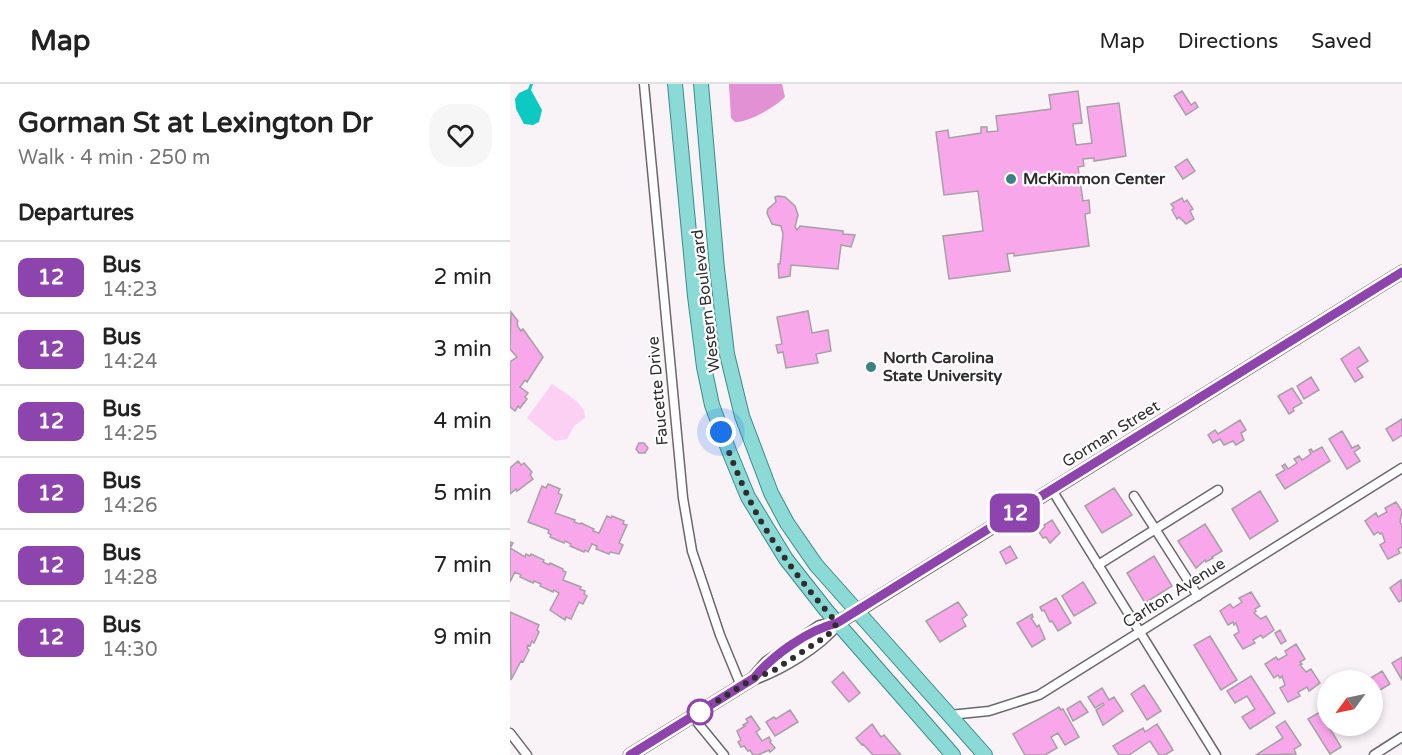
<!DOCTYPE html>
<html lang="en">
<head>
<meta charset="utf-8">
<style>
  body { margin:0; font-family:"Varela Round",sans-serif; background:#f6f6f6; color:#222; height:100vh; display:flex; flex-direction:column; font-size:22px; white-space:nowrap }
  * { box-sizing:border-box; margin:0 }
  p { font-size:20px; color:#767676 }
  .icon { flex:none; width:33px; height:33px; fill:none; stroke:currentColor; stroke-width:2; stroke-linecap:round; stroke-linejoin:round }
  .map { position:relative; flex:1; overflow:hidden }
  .drawer { display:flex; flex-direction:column; background:#fff; width:510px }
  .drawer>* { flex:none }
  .badge { padding:0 12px; border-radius:9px; font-size:21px; line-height:39px }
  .needle { width:39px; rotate:237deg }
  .tools { position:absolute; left:807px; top:586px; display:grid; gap:12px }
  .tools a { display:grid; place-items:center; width:66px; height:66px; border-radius:50%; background:#fff; box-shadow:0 3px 9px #0003; font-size:30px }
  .you { position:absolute; width:30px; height:30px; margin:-15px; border:4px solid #fff; border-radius:50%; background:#1a73e8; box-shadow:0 0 0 9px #1a73e833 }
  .map>.badge { position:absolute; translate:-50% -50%; box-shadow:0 0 0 3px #fff }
  h2 { padding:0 18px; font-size:22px; line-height:54px }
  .round { display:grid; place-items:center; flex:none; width:63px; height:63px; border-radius:24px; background:#f6f6f6 }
  .headline { display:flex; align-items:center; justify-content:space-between; height:102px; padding:0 18px }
  h1 { font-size:28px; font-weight:700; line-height:45px }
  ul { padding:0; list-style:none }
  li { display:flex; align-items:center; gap:18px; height:72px; padding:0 18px; border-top:2px solid #e0e0e0 }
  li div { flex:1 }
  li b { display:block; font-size:22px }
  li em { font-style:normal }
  li .badge { min-width:66px; font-weight:700; text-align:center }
  header { display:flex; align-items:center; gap:36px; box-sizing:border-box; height:84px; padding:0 30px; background:#fff; border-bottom:2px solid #e0e0e0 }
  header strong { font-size:28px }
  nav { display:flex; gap:33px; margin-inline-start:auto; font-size:21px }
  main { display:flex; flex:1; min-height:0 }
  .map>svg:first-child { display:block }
</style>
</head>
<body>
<header>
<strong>Map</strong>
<nav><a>Map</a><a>Directions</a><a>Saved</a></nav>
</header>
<main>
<section class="drawer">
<div class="headline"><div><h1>Gorman St at Lexington Dr</h1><p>Walk · 4 min · 250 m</p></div><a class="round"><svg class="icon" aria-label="heart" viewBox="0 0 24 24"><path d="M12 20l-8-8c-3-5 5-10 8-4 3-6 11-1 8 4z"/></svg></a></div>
<h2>Departures</h2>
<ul>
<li><span class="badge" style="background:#8e44ad;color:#fff">12</span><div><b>Bus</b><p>14:23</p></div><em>2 min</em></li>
<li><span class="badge" style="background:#8e44ad;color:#fff">12</span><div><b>Bus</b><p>14:24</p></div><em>3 min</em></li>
<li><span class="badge" style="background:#8e44ad;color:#fff">12</span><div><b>Bus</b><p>14:25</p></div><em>4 min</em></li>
<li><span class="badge" style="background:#8e44ad;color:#fff">12</span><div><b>Bus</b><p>14:26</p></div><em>5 min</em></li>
<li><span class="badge" style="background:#8e44ad;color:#fff">12</span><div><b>Bus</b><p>14:28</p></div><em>7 min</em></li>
<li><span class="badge" style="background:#8e44ad;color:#fff">12</span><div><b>Bus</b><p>14:30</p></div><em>9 min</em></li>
</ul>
</section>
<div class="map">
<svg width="892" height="671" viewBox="0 0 892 671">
  <rect width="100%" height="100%" fill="#f9f2f7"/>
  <!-- green -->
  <path fill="#fcd0f3" d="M42 300C53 308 77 320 75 334L64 342 57 355 45 357 17 334Z"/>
  <!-- forest -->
  <path fill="#e191d4" d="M219 0H272L275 13C265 23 238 39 225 38L221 34Z"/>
  <!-- water -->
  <path fill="#0cc9c2" d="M20 0H23L21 6 32 26 29 38 23 41 14 40 6 25 5 15 9 9 18 5Z"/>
  <!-- building -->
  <path fill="#f9a7eb" stroke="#a6a0a5" stroke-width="1.5" d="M568 7 572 39 563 40 566 61 582 59 577 23 609 19 616 72 584 77V74L573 75 574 82 568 83 573 117 579 116 580 129 575 130 579 162 504 172V169L497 170 500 187 439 195 433 152 473 147 468 107 434 111 426 48 438 46 439 54 471 49V43H477V48L488 47 486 32 541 25 539 11Z
    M672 7 681 21 685 18 688 23 676 31 664 12Z
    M677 75 685 87 673 95 665 83Z
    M268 112 275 113 285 122 288 131 285 143 287 146 290 142 333 147V150L345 151 341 163 331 161 328 185 281 181 280 192 269 194 268 180H270L273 150 271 142 262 140 257 129 258 125 266 118 265 113Z
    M672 114 674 118 677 116 683 125 680 127 684 135 676 140 669 133 667 135 662 126 664 124 661 120Z
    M298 227 302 249 318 246 321 267 306 270 308 279 276 284 273 268 268 269 266 261 272 260 267 233Z
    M1 228 8 237 7 239 8 243 11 247 13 245 33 273 17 298 15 296 10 303 18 309 15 313 17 315 10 324 8 322 5 327 0 323V278L7 273 0 265Z
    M849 263 858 277 847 284 853 293 845 298 831 275Z
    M801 293 809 306 794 315 787 302Z
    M782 304 792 319 783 324 784 327 779 330 768 312Z
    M892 335V351L883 357 876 345Z
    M730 336 736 346 731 349 734 356 726 361 723 357 714 361 710 355 703 359 698 351 705 346 708 350Z
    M832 347 842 364 848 361 850 364 844 368 850 377 837 385 819 355Z
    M129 359H134L138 364 135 369H129L126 365Z
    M812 363 820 377 775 405 766 391 775 386 772 382 775 380 778 385 787 379 784 375 789 372 792 376 801 370 799 366 801 365 803 368Z
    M8 377 11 381 14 379 22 388 20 391 23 395 7 407 6 405 0 410V384Z
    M38 400 50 405 48 409 52 411 45 429 65 436 64 438 70 440 71 439 84 445 83 447 89 449 97 432 101 434 102 432 114 437 113 440 117 441 109 459 113 461 109 470 100 468 99 470 86 465 87 462 82 460 78 468 75 466 74 468 60 462 61 460 55 457 54 459 40 453 41 451 38 449 39 446 18 438 32 402 36 404Z
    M604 404 622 431 592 449 575 422Z
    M750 407 768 437 740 455 722 425Z
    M886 418 892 427 890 438 892 441V463L888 465 890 469 878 475 870 461 875 458 872 449 870 450 868 448 864 451 855 437 866 429 868 433 877 428 875 424Z
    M542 436 550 449 540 459 536 453 533 454 529 448 535 443 534 441Z
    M695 440 712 467 702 473 703 474 696 478 695 476 686 484 668 457Z
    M0 458 3 459 0 464 15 473 16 470 20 472 21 470 34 476 33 478 39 481 40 479 53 485V487L56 488 53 496 71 503 70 505 75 507 74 510 77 512 73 520 69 518 61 535 56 533 55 536 40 526 49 509 44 506 43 508 30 502 31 500 24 497 23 499 10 493 11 491 5 488 0 498Z
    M500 462 507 474 496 480 490 468Z
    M644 472 662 502 635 519 617 489Z
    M891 496 892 516 889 518 880 504Z
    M573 498 586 519 564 532 552 512Z
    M741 508 750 522 745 525 746 527 744 529 751 535 756 532 764 546 753 554 751 551 743 556 745 559 733 565 724 551 729 548 726 539 724 541 723 538 718 541 710 527 720 520 723 524 732 518 729 514Z
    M546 514 561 539 548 547 542 537 540 538 534 526 532 527 530 523Z
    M448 518 457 531 452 535 456 542 430 558 416 537Z
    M0 528 29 541 27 546 29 548 24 559 22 557 20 562 18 561 17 564 19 566 13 578 11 577 1 596Z
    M522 530 523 533 521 534 527 543 529 541 535 555 522 563 507 539Z
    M770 546 776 557 771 560 765 549Z
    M700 552 727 596 711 606 684 561Z
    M786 560 795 575 790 578 792 580 790 581 796 588 801 585 810 599 799 607 797 603 788 608 790 612 778 618 770 604 775 601 772 592 770 594 768 591 764 594 755 580 766 573 768 576 777 571 775 567Z
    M892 573V596L882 579Z
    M872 587 880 600 862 611V597H856Z
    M333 588 350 609 339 618 322 598Z
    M741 592 765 629 740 645 732 633 745 625 737 612 725 619 717 607Z
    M634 601 651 627 637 636 621 610Z
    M592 604 599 616 604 613 613 627 593 641 586 626 594 621 593 619 585 624 578 613Z
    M570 617 578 628 563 637 557 625Z
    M549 623 551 626 553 625 569 653 555 661 548 649 541 653 547 664 535 671H515L503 650Z
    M280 626 288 638 265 652 256 638 264 633 266 635Z
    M810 628 831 663 820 670 798 635Z
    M241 632 250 645 246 648 252 657 259 653 261 657 260 658 265 664 260 668 259 666 248 671H243L240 666 238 667 234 662 231 663 228 658 231 656 227 647 235 642 233 641 238 638 236 635Z
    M775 637 791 661 784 665 786 670 746 671 773 654 766 643Z
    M362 640 371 653 374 651 391 671H363L353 660 352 661 346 654Z
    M647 640 663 666 655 671H649L640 657 619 671H609L603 662 633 644 635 648Z"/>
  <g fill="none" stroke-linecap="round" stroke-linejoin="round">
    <defs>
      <path id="minor" d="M134 0 173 414 182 467 210 551 231 602
        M542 406 706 671
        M624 412 688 512
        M588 481 708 406
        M440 631 479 627 529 611 892 384
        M182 632 214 671
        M0 649 17 671
        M864 671 892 653"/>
      <path id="secondary" d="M244 594 257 579 310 543 327 539 347 527 892 188
        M120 671 244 594C271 584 309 562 327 539"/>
      <path id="primary" d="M165 0 185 212 194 283 202 321 219 367 238 413 276 475 316 526 443 671
        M191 0 207 185 217 270 232 332 261 409 277 439 306 481 475 671"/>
    </defs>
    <!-- minor casing -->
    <use href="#minor" stroke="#6c676b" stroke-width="11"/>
    <!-- secondary casing -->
    <use href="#secondary" stroke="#6c676b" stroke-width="15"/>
    <!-- primary casing -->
    <use href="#primary" stroke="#398d8a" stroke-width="16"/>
    <!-- minor -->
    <use href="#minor" stroke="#fff" stroke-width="8"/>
    <!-- secondary -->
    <use href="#secondary" stroke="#fff" stroke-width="12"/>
    <!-- primary -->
    <use href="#primary" stroke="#8bdad6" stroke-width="14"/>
  </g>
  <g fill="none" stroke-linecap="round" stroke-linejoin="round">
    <defs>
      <path id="line" d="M120 671 244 594C263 571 298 546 327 539L892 188"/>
    </defs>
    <!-- line casing -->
    <use href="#line" stroke="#fff" stroke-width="14"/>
    <!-- line -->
    <use href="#line" stroke="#8e44ad" stroke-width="9"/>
    <!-- walk -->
    <path stroke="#302d2f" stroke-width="6" stroke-dasharray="0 10.8" d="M190 628 244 594 263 587 318 551 327 539C298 506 270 471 248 432 233 405 222 376 211 348"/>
  </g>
  <!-- markers -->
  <g fill="#3b837f" stroke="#fff" stroke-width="2">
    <circle cx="501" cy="95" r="6"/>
    <circle cx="361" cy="283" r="6"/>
  </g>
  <circle fill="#fff" stroke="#8e44ad" stroke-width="3" cx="190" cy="628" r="12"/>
  <g text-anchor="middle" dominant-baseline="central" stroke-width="4.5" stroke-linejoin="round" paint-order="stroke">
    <!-- poi labels -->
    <g font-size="16" font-weight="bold" fill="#302d2f" stroke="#fff" text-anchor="start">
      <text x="513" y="95">McKimmon Center</text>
      <text x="373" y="274">North Carolina<tspan x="373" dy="18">State University</tspan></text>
    </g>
    <!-- street labels -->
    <g font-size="16" fill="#302d2f" stroke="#fff">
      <text transform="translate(196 217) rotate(-97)">Western Boulevard</text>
      <text transform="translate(148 307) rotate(-95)">Faucette Drive</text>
      <text transform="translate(601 350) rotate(-32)">Gorman Street</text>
      <text transform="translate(664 509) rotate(-32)">Carlton Avenue</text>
    </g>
  </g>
</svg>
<div class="tools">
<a><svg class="needle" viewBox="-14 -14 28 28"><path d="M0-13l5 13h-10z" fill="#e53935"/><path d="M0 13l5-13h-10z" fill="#767676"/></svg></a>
</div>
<div class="you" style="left:211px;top:348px"></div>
<b class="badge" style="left:505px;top:429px;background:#8e44ad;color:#fff">12</b>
</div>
</main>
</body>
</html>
